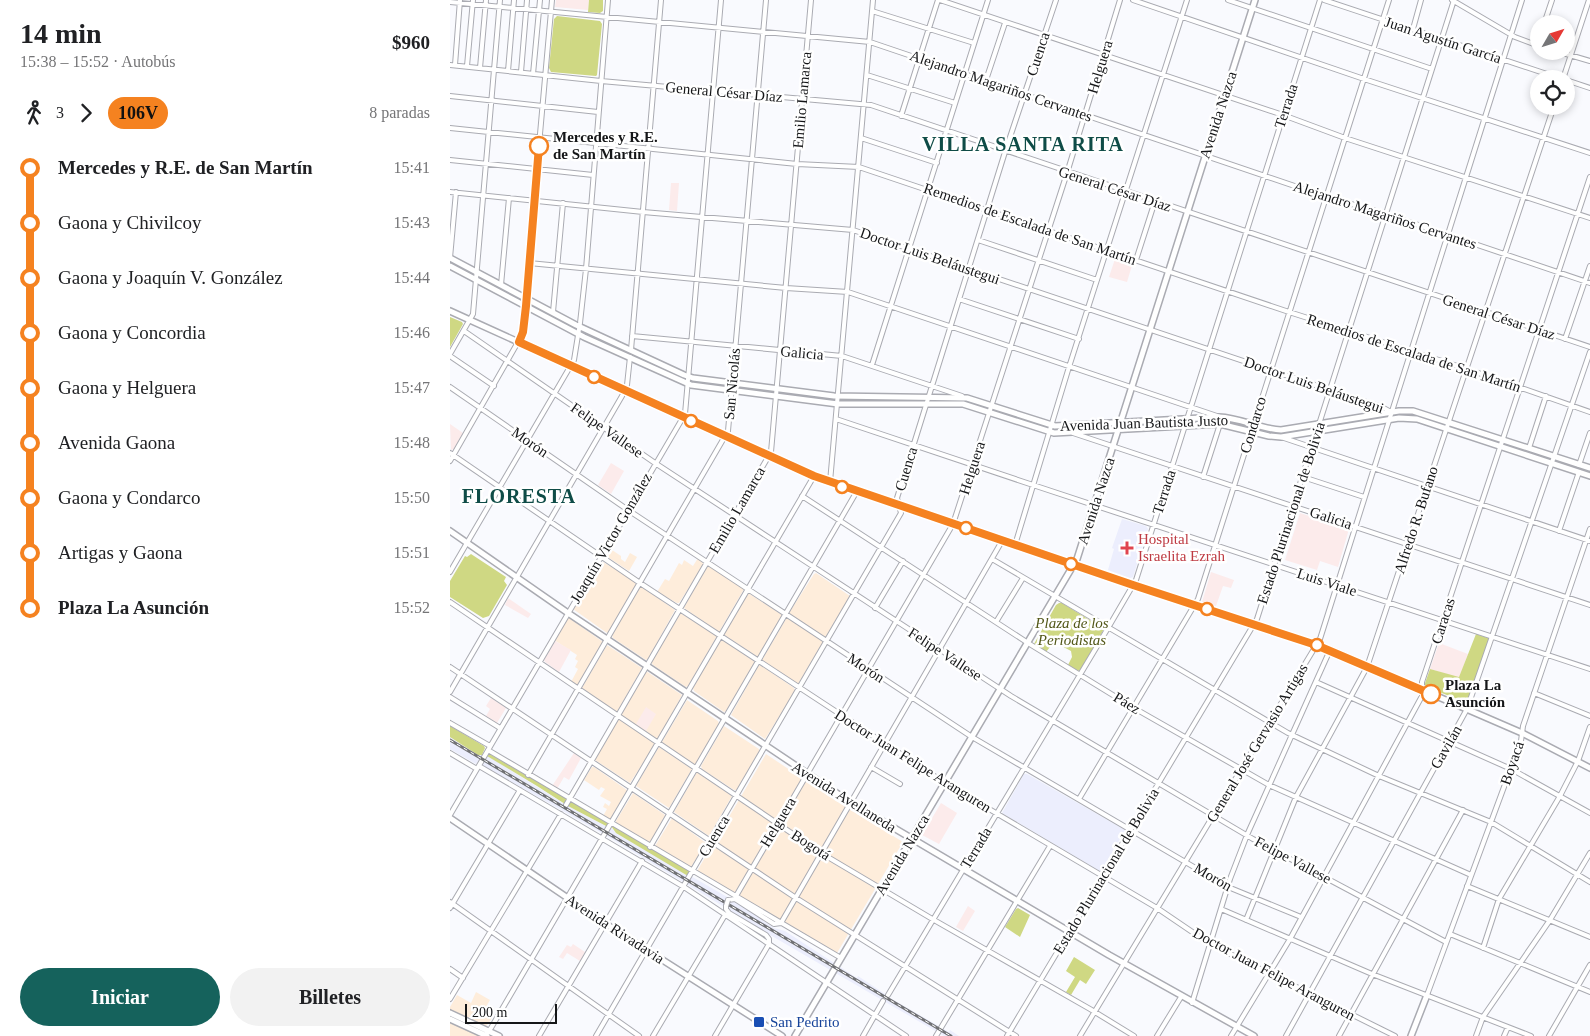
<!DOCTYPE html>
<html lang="es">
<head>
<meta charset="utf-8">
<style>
  body { margin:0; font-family:Georgia,serif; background:#f2f2f2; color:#202124; height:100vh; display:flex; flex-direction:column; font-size:19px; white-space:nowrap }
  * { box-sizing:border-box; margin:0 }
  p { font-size:16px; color:#757577 }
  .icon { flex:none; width:28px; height:28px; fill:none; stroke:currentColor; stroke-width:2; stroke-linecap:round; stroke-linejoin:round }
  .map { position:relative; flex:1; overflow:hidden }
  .side { display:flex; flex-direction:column; background:#fff; width:450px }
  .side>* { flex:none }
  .badge { padding:0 10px; border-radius:16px; font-size:18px; line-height:32px }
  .needle { width:32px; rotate:51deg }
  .controls { position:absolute; left:1080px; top:15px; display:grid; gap:10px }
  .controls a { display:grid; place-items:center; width:45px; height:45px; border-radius:50%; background:#fff; box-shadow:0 2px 8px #0003; font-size:25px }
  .scale { position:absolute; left:15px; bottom:12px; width:92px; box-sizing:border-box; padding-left:5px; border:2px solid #151618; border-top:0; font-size:14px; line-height:18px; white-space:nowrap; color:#151618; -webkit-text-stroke:4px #fff; paint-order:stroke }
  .map>.badge { position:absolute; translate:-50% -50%; box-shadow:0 0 0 2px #fff }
  .legs { display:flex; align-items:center; gap:8px; height:55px; padding:0 20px; font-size:16px }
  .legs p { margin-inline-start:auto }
  .headline { display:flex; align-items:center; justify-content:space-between; height:85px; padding:0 20px }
  h1 { font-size:28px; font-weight:600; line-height:38px }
  .primary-button { display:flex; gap:10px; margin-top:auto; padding:10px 20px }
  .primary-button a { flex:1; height:58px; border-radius:30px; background:#15625c; color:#fff; font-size:20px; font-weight:600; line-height:58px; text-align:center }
  .primary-button a+a { background:#f2f2f2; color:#202124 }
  ul { padding:0 20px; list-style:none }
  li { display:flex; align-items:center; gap:18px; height:55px; font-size:19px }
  li i { display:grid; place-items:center; width:8px; height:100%; margin:0 6px; background:currentColor }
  li i::after { content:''; width:12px; height:12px; margin:-6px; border:4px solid; border-radius:50%; background:#fff }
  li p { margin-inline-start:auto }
  li:first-child i { background:linear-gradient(#0000 50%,currentColor 0) }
  li:last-child i { background:linear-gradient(currentColor 50%,#0000 0) }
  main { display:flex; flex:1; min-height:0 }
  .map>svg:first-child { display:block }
</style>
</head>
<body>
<main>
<section class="side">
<div class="headline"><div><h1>14 min</h1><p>15:38 – 15:52 · Autobús</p></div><b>$960</b></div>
<div class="legs"><svg class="icon" aria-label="walk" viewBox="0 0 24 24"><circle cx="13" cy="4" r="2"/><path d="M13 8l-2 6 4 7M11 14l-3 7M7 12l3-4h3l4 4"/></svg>3<svg class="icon" aria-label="forward" viewBox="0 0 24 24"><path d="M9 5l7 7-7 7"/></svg><b class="badge" style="background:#f58220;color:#111">106V</b><p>8 paradas</p></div>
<ul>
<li><i style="color:#f58220"></i><b>Mercedes y R.E. de San Martín</b><p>15:41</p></li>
<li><i style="color:#f58220"></i><span>Gaona y Chivilcoy</span><p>15:43</p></li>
<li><i style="color:#f58220"></i><span>Gaona y Joaquín V. González</span><p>15:44</p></li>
<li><i style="color:#f58220"></i><span>Gaona y Concordia</span><p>15:46</p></li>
<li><i style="color:#f58220"></i><span>Gaona y Helguera</span><p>15:47</p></li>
<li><i style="color:#f58220"></i><span>Avenida Gaona</span><p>15:48</p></li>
<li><i style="color:#f58220"></i><span>Gaona y Condarco</span><p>15:50</p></li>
<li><i style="color:#f58220"></i><span>Artigas y Gaona</span><p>15:51</p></li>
<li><i style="color:#f58220"></i><b>Plaza La Asunción</b><p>15:52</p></li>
</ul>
<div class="primary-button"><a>Iniciar</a><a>Billetes</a></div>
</section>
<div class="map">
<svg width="1140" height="1036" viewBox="0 0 1140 1036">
  <rect width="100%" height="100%" fill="#f9fafe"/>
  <!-- commercial -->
  <path fill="#feeddb" d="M159 548 171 556V559L175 562 180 553 187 557 179 571 156 556Z
    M248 558 254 564 229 603H227L207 592 215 579 219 581 229 563 232 565 234 560 243 566Z
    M151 562H153L185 581 186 585 159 632 157 633 123 609Z
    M258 566 261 567 294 589 269 632 234 608 255 569Z
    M366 573 400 596 375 638 341 615 339 613 364 574Z
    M191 586 225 610 198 659 196 660 163 638 162 635 189 588Z
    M298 593 332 615 329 623 308 657 273 634Z
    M230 614H232L267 636 238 686 236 687 203 665 201 662Z
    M119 618 153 642 128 685 121 682 128 669 125 667 128 661 125 659 127 655 104 640 116 620Z
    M336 619H340L373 642 348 684 312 660Z
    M270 640H273L305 662 276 711 274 712 244 691 243 688Z
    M157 645 192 668 167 712 132 688Z
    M309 665 312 666 344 688 345 691 315 739 281 715Z
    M196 671 232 695 209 738 206 739 173 717 171 714Z
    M237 700 268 721 269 724 247 763 244 765 212 742Z
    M168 720H171L204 743V746L180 783 145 760Z
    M274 726 309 749V752L287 790H284L252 769 251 766Z
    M209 747 242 769 219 808 186 786Z
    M316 754 394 806 453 842 387 953 247 871Z
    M142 767H144L177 790 161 818 158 819 153 816 157 809 153 807 155 803 159 806 161 802 150 796 155 789 151 787 149 790 134 780Z
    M247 772 282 796 259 836 224 812Z
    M183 793 215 815 202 841 199 843 166 824V821Z
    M222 818 256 843 241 867 205 846Z
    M26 992 40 1000 33 1012 42 1018 38 1024 36 1026 0 1010V1007L7 995 21 1003Z
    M0 1023 28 1034V1036H0Z"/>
  <!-- built -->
  <path fill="#eceefd" d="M672 519 696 526 698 529 683 577 680 578 658 570 664 549 662 548Z
    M0 737 21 751 31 754V757L35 758 38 756 118 806 161 829 162 828 166 833 286 902 324 928 335 931 407 978 408 976 435 994V995L499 1032 500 1030 509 1036H494L327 939 157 836 34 766 33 764 28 761 26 764 0 749Z
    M574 774H577L675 830 651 872 552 813Z"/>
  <!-- education -->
  <path fill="#fcebeb" d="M106 0H139L138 10 105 7Z
    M221 183H229L227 211 219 210Z
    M666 256 683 262 677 282 659 277Z
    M0 424 13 433 4 449 1 450Z
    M161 463 174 471 161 494 148 485Z
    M850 513 899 529 888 567 870 561 867 570 835 560Z
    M761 572 784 580 781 588 773 586 766 606 752 602Z
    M58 598 81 614 78 618 55 605Z
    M105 641 121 650 109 672 95 662 94 660Z
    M989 643 1018 654 1009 678 980 669Z
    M41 698 56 708 47 723 36 716 40 709 36 706Z
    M196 707 206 714 196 731 186 724Z
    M124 753 131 758 119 780 114 777 107 789 102 786Z
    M491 803 507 813 489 844 472 835Z
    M518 906 525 911 513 931 506 927Z
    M123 944 135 952 130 961 117 953 113 959 109 957 117 945 121 947Z"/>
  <!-- green -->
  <path fill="#cfd883" d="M139 0H153V11L150 13 138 12Z
    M107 16 150 21 152 24 147 75 146 76 101 72 99 68 104 19Z
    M0 317 12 322 13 324 0 347Z
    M21 554 56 577 54 581 57 585 39 616 33 618 0 597V581L15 556 17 557Z
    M609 603H612L654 629 631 669 628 671 618 665 622 657 621 651 604 642 596 652 584 644 606 605Z
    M1026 634 1038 638 1039 642 1017 703 974 686 980 669 1009 677Z
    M0 726 34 746 35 748 32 755H28L0 737Z
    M38 753 115 798 117 800 115 804 87 786 37 756Z
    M121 801 158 823V824L156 826 118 806Z
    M161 826H163L240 871 238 876 166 833Z
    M568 908 580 915 570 937 555 927 566 909Z
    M624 957 645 970 636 984 630 980 621 995 616 992 625 977 616 971Z"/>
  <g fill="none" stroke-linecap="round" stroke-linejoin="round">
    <defs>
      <path id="minor" d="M490 0 833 115 895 138 1140 218
        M683 0 914 79 1140 153
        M778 0 982 69
        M874 0 1112 79
        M1002 0 1065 37 1089 46
        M0 2 420 42 877 197 936 214 1140 283
        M422 11 524 43
        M1094 24 1102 0
        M963 29 971 0
        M1106 51 1140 61
        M0 65 151 81 421 105 1140 347
        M5 65 10 0
        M17 66 23 0
        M30 68 36 0
        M58 71 64 0
        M71 72 77 0
        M83 74 90 0
        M417 75 505 103
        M1113 79 1139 0
        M536 80 555 23
        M1116 80 1140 88
        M0 96 148 112
        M451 116 488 0
        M0 128 347 164 409 167 839 312 1017 369 1140 412
        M411 138 487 163
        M0 160 143 175
        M0 192 193 212 403 230 880 390 932 407 941 412
        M528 240 647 280
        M0 258 6 192
        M686 260 705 201
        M79 263 336 288 398 292 767 416
        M51 285 59 198
        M509 299 629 339
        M103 312 113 203
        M14 331 205 463 561 696 803 839 996 942
        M182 336 392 356 512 396
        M1115 339 1140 266
        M181 350 211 0
        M0 354 23 314 50 0
        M0 356 44 386
        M422 365 538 0
        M0 387 178 510 522 737 778 887 851 917
        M386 419 583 485 1140 669
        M623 433 1140 605
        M831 437 1140 541
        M1079 448 1096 396
        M0 453 190 583 495 783 707 908 760 944 945 1036
        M0 461 72 335 102 0
        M1129 465 1140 433
        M753 477 770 424
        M853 477 914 497
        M380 482 423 0
        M352 496 578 643 684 708 819 785 1021 875
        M1109 531 1129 472
        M565 545 619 367 737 0
        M542 559 838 733 929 776 1041 822 1140 882
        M0 572 124 360 130 323 136 269 158 0
        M0 602 371 853 484 920 640 1009 684 1036
        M425 608 453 561
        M546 622 573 578
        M0 667 346 898 566 1036
        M866 682 1061 769 1140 813
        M0 692 172 396 177 385 180 357
        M1084 693 1140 716
        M0 697 50 728
        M0 723 40 746
        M38 750 391 958
        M0 753 27 769
        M29 766 234 887 456 1036
        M421 767 450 784
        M78 775 278 431 316 0
        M629 799 748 599 939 0
        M116 805 321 452 361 0
        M0 815 235 414 271 0
        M200 847 407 491
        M1017 886 1140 937
        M286 896 503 524 617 173 670 0
        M278 900 285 899 324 924 331 923 552 541
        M0 902 189 1036
        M276 906V909L279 913 316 935 319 939V944
        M0 908 70 790
        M771 909 922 974 1081 1036
        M796 920 846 797 917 667 1104 106
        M1000 934 1140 992
        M1033 948 1049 899 1110 796 1128 761 1140 727
        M0 969 13 978
        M438 995 658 628 686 580 870 0
        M977 995 1071 741 1073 726 1140 529
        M0 999 111 814
        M742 1003 780 879 797 835 880 650
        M37 1033 41 1028 364 476
        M89 1036 192 861
        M146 1036 451 513 447 498 555 152 606 0
        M203 1036 275 915
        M265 1036 319 944
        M413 1036 433 1001
        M486 1036 600 846
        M557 1036 807 619 1004 0
        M630 1036 870 639 1072 0
        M707 1036 731 997
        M781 1036 840 939 972 696V682L1140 177
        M836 1036 1017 709 1140 352
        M889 1036 1013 810
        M1026 1036 1033 1017 1100 920 1140 853
        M1054 1036 1058 1027
        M1099 1036 1140 965"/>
      <path id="major" d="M0 258 126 325 234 375 243 378 384 396 517 398 605 426 769 417C791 418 810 429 831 430L949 411H963L1140 468
        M0 266 134 337 241 385 388 404H513L604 433 770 424 819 436 831 437 949 418 967 419 1140 476
        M0 311 364 476 683 585 880 650 1072 733 1140 768
        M0 531 118 613 400 802 659 955 804 1036
        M0 818 156 924 332 1036
        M0 1013 49 1036
        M0 1019 37 1036
        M345 1036 627 559 805 0
        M961 1036 977 995"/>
    </defs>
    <!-- minor casing -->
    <use href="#minor" stroke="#aaabb2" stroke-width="6"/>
    <!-- major casing -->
    <use href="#major" stroke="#aaabb2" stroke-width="8"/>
    <!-- minor -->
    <use href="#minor" stroke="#fff" stroke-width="4"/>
    <!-- major -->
    <use href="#major" stroke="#fff" stroke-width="5"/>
    <defs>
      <path id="rail" d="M0 740 501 1036"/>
    </defs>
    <!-- rail casing -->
    <use href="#rail" stroke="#717275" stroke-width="3"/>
    <!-- rail -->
    <use href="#rail" stroke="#fff" stroke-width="1" stroke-dasharray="4" stroke-linecap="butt"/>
    <defs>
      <path id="minor-bridge" d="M276 906 278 900"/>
    </defs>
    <!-- minor-bridge casing -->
    <use href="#minor-bridge" stroke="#aaabb2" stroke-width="6" stroke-linecap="butt"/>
    <!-- minor-bridge -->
    <use href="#minor-bridge" stroke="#fff" stroke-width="4"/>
  </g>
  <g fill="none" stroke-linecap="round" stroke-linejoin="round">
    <defs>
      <path id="line-1" d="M89 146 76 306 73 332 69 342 364 476 683 585 866 645 981 694"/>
    </defs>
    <!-- line-1 casing -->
    <use href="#line-1" stroke="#fff" stroke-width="11"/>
    <!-- line-1 -->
    <use href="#line-1" stroke="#f58220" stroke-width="8"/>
  </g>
  <!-- markers -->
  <g fill="#fff" stroke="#f58220" stroke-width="2.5">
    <circle cx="89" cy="146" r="9"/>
    <circle cx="144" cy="377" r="6"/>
    <circle cx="241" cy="421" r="6"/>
    <circle cx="392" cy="487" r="6"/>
    <circle cx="516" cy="528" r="6"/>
    <circle cx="621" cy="564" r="6"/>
    <circle cx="757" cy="609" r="6"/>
    <circle cx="867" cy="645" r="6"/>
    <circle cx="981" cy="694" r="9"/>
  </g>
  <path fill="#e0444e" stroke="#fff" stroke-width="2" d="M674.5 540.5h5v5h5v5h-5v5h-5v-5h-5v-5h5z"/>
  <rect fill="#1a4fb4" stroke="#fff" stroke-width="2" x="303" y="1016" width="12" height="12" rx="2.5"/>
  <g text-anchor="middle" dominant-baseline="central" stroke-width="5" stroke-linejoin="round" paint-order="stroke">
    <!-- street labels -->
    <g font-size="15" fill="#151618" stroke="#fff">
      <text transform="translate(993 40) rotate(18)">Juan Agustín García</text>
      <text transform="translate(588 54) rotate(-72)">Cuenca</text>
      <text transform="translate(650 67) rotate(-73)">Helguera</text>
      <text transform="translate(551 86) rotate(19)">Alejandro Magariños Cervantes</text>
      <text transform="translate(274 92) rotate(5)">General César Díaz</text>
      <text transform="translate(352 100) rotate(-85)">Emilio Lamarca</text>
      <text transform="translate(836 106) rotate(-72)">Terrada</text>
      <text transform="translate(768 115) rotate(-72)">Avenida Nazca</text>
      <text transform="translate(665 189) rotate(18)">General César Díaz</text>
      <text transform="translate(935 215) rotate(18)">Alejandro Magariños Cervantes</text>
      <text transform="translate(580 224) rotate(19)">Remedios de Escalada de San Martín</text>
      <text transform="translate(480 256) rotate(19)">Doctor Luis Beláustegui</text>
      <text transform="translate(1049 317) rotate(18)">General César Díaz</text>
      <text transform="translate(352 353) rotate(5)">Galicia</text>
      <text transform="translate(964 353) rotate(18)">Remedios de Escalada de San Martín</text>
      <text transform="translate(282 384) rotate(-85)">San Nicolás</text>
      <text transform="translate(864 385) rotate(19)">Doctor Luis Beláustegui</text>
      <text transform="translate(694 423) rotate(-2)">Avenida Juan Bautista Justo</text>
      <text transform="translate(803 425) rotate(-73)">Condarco</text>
      <text transform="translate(157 430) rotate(35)">Felipe Vallese</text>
      <text transform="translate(80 442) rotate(35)">Morón</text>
      <text transform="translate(522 468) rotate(-72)">Helguera</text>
      <text transform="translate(456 469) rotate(-73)">Cuenca</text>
      <text transform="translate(714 492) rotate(-72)">Terrada</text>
      <text transform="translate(646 501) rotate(-72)">Avenida Nazca</text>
      <text transform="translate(287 510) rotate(-60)">Emilio Lamarca</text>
      <text transform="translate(841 513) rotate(-72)">Estado Plurinacional de Bolivia</text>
      <text transform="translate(881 518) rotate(18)">Galicia</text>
      <text transform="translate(966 520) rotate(-72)">Alfredo R. Bufano</text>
      <text transform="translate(161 538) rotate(-60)">Joaquín Victor González</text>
      <text transform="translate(877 582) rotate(18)">Luis Viale</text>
      <text transform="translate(993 621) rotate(-72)">Caracas</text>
      <text transform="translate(495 654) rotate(33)">Felipe Vallese</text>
      <text transform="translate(416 668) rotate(33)">Morón</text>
      <text transform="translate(677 703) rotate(31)">Páez</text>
      <text transform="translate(807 743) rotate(-59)">General José Gervasio Artigas</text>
      <text transform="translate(996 747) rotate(-60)">Gavilán</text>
      <text transform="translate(463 761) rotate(32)">Doctor Juan Felipe Aranguren</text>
      <text transform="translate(1062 763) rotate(-71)">Boyacá</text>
      <text transform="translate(394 797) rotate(32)">Avenida Avellaneda</text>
      <text transform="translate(328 822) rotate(-59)">Helguera</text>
      <text transform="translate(264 836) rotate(-59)">Cuenca</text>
      <text transform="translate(361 845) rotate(33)">Bogotá</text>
      <text transform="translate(526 848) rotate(-59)">Terrada</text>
      <text transform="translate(452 855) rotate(-59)">Avenida Nazca</text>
      <text transform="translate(843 860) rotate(28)">Felipe Vallese</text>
      <text transform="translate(656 871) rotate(-59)">Estado Plurinacional de Bolivia</text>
      <text transform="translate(763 877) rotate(30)">Morón</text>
      <text transform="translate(165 929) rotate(33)">Avenida Rivadavia</text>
      <text transform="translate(824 974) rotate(28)">Doctor Juan Felipe Aranguren</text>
    </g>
    <!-- stop labels -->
    <g font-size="15" font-weight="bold" fill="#151618" stroke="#fff" text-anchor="start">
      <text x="103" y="137">Mercedes y R.E.<tspan x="103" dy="17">de San Martín</tspan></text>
      <text x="995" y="685">Plaza La<tspan x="995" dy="17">Asunción</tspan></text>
    </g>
    <!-- health labels -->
    <g font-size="15" fill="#be3a42" stroke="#fff" text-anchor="start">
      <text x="688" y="539">Hospital<tspan x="688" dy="17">Israelita Ezrah</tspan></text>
    </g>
    <!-- park labels -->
    <g font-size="15" font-style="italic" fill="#525718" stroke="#fff">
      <text x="622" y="623">Plaza de los<tspan x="622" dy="17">Periodistas</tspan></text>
    </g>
    <!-- transit labels -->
    <g font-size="15" fill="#164399" stroke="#fff" text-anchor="start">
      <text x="320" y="1022">San Pedrito</text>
    </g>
    <!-- district labels -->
    <g font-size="20" font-weight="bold" letter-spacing="1" fill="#0f4c47" stroke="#fff">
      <text x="573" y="144">VILLA SANTA RITA</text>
      <text x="69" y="496">FLORESTA</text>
    </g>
  </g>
</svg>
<div class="controls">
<a><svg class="needle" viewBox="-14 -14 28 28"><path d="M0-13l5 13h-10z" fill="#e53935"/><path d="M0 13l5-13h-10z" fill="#757577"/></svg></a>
<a><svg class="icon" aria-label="locate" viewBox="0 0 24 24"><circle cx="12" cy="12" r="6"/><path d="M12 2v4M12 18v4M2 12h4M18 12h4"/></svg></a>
</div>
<div class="scale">200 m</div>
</div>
</main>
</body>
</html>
